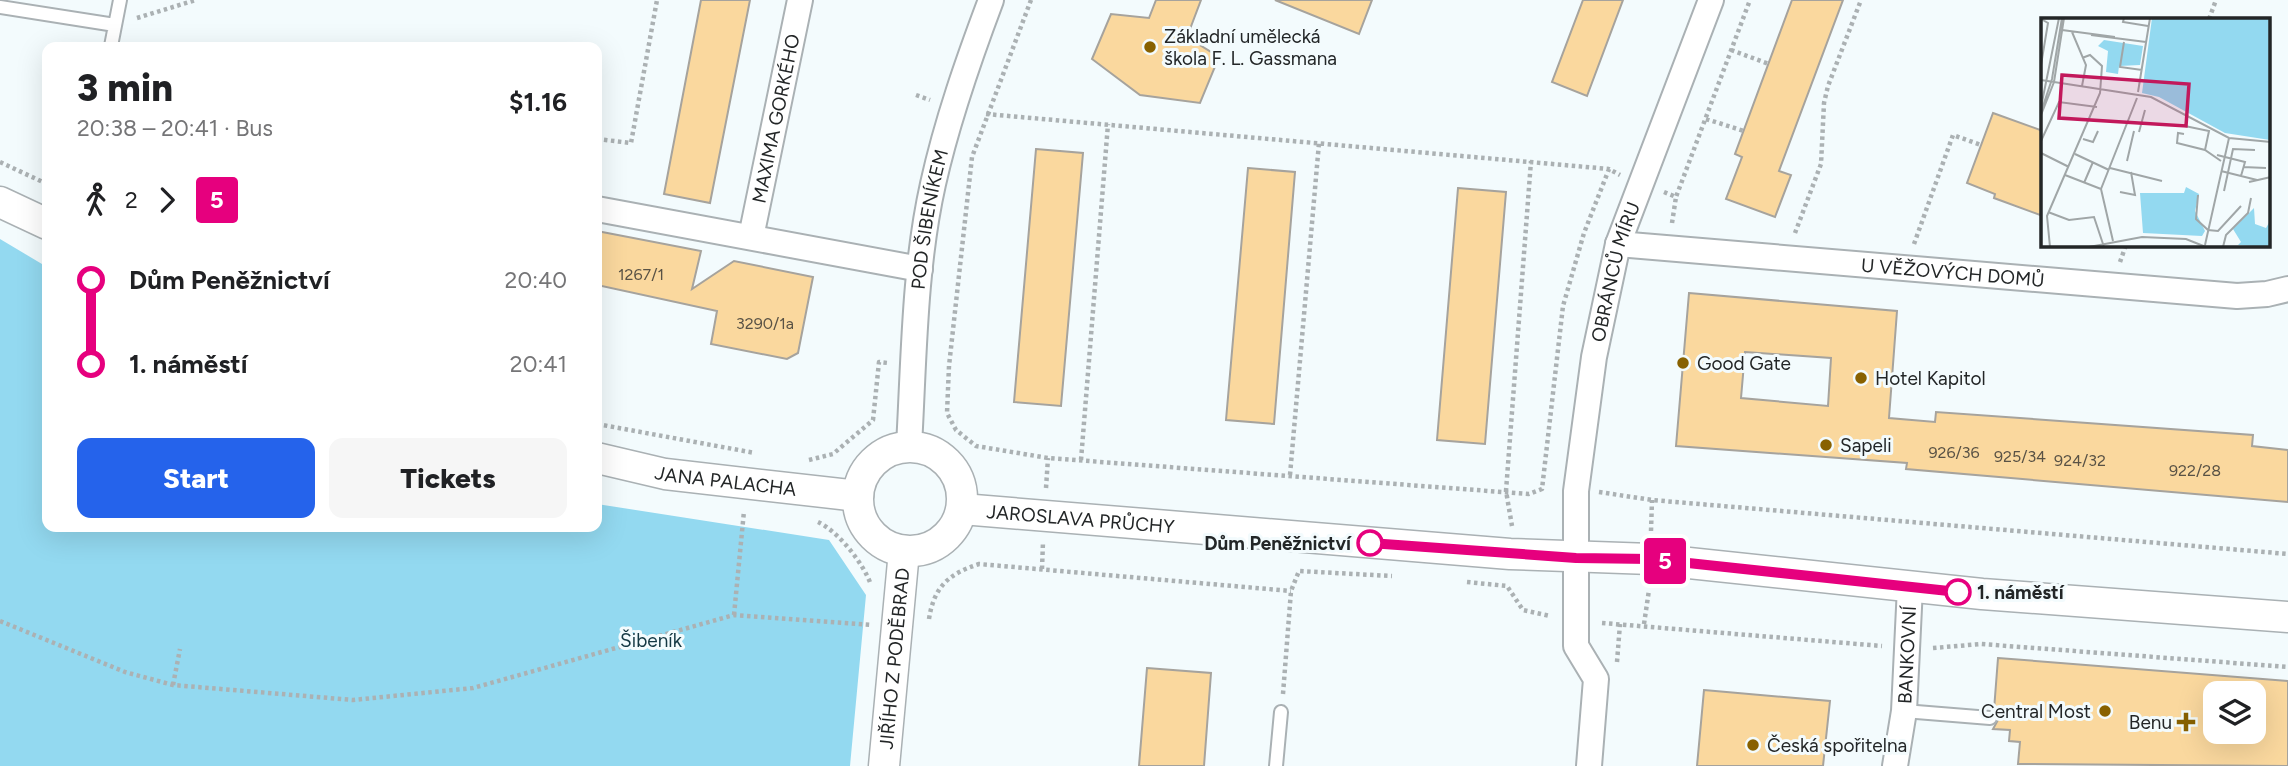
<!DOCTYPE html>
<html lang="en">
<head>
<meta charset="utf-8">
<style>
  body { margin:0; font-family:Figtree,sans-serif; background:#f6f6f6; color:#202124; height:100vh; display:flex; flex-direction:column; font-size:26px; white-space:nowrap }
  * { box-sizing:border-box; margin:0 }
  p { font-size:23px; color:#757577 }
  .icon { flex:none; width:38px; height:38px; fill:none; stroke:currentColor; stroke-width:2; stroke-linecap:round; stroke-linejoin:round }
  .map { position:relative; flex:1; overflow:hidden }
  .details { position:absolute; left:42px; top:42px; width:560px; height:490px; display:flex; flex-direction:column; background:#fff; border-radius:14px; box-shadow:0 7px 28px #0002 }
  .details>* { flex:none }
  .badge { padding:0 14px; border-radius:5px; font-size:24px; line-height:46px }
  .fabs { position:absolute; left:2203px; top:681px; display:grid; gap:14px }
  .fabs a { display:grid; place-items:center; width:63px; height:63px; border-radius:14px; background:#fff; box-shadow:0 7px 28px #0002; font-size:35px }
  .map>.badge { position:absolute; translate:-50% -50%; box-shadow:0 0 0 4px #fff }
  .legs { display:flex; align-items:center; gap:10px; height:77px; padding:0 35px; font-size:23px }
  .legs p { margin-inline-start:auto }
  .overview { display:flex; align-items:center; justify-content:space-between; height:119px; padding:0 35px }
  h1 { font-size:38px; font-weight:800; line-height:52px }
  .button { display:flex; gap:14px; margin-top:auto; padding:14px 35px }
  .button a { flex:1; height:80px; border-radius:14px; background:#2563eb; color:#fff; font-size:28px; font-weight:800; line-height:80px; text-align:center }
  .button a+a { background:#f6f6f6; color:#202124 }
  ul { padding:0 35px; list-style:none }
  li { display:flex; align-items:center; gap:24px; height:84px; font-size:26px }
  li i { display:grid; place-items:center; width:10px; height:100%; margin:0 9px; background:currentColor }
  li i::after { content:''; width:18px; height:18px; margin:-9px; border:5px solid; border-radius:50%; background:#fff }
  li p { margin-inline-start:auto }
  li:first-child i { background:linear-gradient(#0000 50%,currentColor 0) }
  li:last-child i { background:linear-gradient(currentColor 50%,#0000 0) }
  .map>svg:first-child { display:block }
</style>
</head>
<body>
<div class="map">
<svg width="2288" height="766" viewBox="0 0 2288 766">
  <rect width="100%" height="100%" fill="#f3fbfd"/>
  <!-- green -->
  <path fill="#93d9f0" d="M0 239 47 267V527H597V504L829 540 866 595 850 766H0Z"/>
  <!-- building -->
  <path fill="#fad89e" stroke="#a6a39d" stroke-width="2" fill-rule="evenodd" d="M701 0H750L710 203 664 194Z
    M1156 0H1201L1187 37 1219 57 1200 103 1140 95 1092 59 1111 14 1149 18Z
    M1275 0H1372L1359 34Z
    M1583 0H1623L1587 96 1552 82Z
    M1792 0H1843L1779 171 1791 175 1775 217 1726 199 1742 157 1735 154Z
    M1993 113 2043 131V216L1994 198 1995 194 1967 183Z
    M1036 149 1083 153 1061 406 1014 402Z
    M1248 168 1295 172 1274 424 1226 420Z
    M1458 188 1506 192 1485 444 1437 440Z
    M597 231 701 251 692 289 734 261 813 277 798 353 787 359 711 344 717 311 597 285Z
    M1689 293 1897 311 1889 418 1935 422 1936 412 2253 435 2252 446 2288 450V502L1906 469 1907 463 1676 446ZM1745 352 1831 358 1828 406 1741 398Z
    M1998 658 2288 681V766L2018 764 2020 742 2009 741 2010 730 1993 729 1999 718 1994 710ZM2216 693H2254V732H2216Z
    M1147 668 1211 673 1204 766H1139Z
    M1704 690 1830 701 1823 766H1697Z"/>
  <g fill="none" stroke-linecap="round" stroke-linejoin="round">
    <defs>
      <path id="service" d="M0 7 115 25
        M111 46 120 0
        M1904 711 1990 718
        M1276 766 1281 712"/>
      <g id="minor">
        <path d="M597 209 920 269"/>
        <path id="s1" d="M751 237 800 0"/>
        <path id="s2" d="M1618 244 2237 296 2267 294 2288 289"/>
        <path id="s3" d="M909 446C914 359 914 269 933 184 947 121 968 61 991 0"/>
        <path id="s4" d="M1589 766 1596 679 1576 646V491L1594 357 1618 244 1711 0"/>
        <path id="s5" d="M1895 766 1904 711 1910 587"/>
      </g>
      <g id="tertiary">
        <path d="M0 202 47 224"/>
        <circle cx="910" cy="499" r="52"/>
        <path id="s6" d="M597 458 665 474 858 496"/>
        <path id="s7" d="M962 509 1510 554 1651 559 1982 594 2288 617"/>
        <path id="s8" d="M884 766 904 551"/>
      </g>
    </defs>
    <!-- service casing -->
    <use href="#service" stroke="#aab1b4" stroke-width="16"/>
    <!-- minor casing -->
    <use href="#minor" stroke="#aab1b4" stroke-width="28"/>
    <!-- tertiary casing -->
    <use href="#tertiary" stroke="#aab1b4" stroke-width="33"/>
    <!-- path -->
    <path stroke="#abb1b3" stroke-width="4.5" stroke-dasharray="3.5 3.5" stroke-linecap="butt" d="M1031 0 972 157 949 366 947 413 956 430 976 446 1048 458 1529 494 1542 489 1563 306 1584 233 1609 169 1620 175
      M137 18 196 0
      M2209 19 2216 0
      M1731 50 1769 64
      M916 95 930 100
      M986 114 1609 169
      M1706 119 1744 131
      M597 139 631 143 657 0
      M0 162 47 184
      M1664 192 1676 197 1750 0
      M1672 223 1676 197
      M1795 233 1821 164 1824 103 1828 86 1861 0
      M1914 244 1953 135 1981 145
      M2120 262 2126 245
      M597 424 755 453
      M809 460 833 454 873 420 879 362 888 363
      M1081 460 1108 124
      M1290 475 1319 143
      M1046 488 1048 458
      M1599 492 1652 500 2288 554
      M818 522C838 531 864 564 871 585
      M1512 526 1506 491 1531 161
      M1651 531 1652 500
      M1042 569 1043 542
      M1467 582 1507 586 1523 610 1550 616
      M734 615 744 511
      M929 619C934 587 948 574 979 564L1291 591
      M0 621 125 672 173 685 353 700 473 688 734 615 871 625
      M1602 623 1882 646
      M1644 624 1649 590
      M1933 648 1981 644 2288 667
      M1617 662 1620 624
      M173 685 180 649
      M1283 694 1291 591 1299 571 1392 576"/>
    <!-- service -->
    <use href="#service" stroke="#fff" stroke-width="12"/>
    <!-- minor -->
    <use href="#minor" stroke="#fff" stroke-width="24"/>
    <!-- tertiary -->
    <use href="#tertiary" stroke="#fff" stroke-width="30"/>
  </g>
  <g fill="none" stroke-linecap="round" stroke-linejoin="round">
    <defs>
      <path id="line-1" d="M1370 543 1576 558 1651 559 1958 592"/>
    </defs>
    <!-- line-1 casing -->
    <use href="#line-1" stroke="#fff" stroke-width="16"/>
    <!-- line-1 -->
    <use href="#line-1" stroke="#e6007e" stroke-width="10"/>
  </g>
  <!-- markers -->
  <g fill="#886100" stroke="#f3fbfd" stroke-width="2.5">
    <circle cx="1150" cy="47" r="7"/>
    <circle cx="1683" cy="363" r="7"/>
    <circle cx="1861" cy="378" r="7"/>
    <circle cx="1826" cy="445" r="7"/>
    <circle cx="2105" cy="711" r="7"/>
    <path d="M2182.5 711.5h7v7h7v7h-7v7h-7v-7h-7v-7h7z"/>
    <circle cx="1753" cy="745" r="7"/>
  </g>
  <g fill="#fff" stroke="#e6007e" stroke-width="3.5">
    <circle cx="1370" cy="543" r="12"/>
    <circle cx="1958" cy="592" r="12"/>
  </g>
  <g text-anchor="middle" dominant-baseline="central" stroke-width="6" stroke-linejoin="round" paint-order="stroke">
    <!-- number labels -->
    <g font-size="16" fill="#595245">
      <text x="641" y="274">1267/1</text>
      <text x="765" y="323">3290/1a</text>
      <text x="1954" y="452">926/36</text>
      <text x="2020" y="456">925/34</text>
      <text x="2080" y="460">924/32</text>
      <text x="2195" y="470">922/28</text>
    </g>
    <!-- poi labels -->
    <g font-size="19" fill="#232627" stroke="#f3fbfd" text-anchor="start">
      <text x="1164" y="36">Základní umělecká<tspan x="1164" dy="22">škola F. L. Gassmana</tspan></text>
      <text x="1697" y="363">Good Gate</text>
      <text x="1875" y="378">Hotel Kapitol</text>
      <text x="1840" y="445">Sapeli</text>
      <text x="2091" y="711" text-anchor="end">Central Most</text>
      <text x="2172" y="722" text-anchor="end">Benu</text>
      <text x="1767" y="745">Česká spořitelna</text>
    </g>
    <!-- street labels -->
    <g font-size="19" fill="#232627" stroke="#f3fbfd">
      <text stroke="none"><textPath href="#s1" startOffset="121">MAXIMA GORKÉHO</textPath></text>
      <text stroke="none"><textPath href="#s3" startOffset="228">POD ŠIBENÍKEM</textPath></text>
      <text stroke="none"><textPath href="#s2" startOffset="336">U VĚŽOVÝCH DOMŮ</textPath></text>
      <text stroke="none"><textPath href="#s4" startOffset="504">OBRÁNCŮ MÍRU</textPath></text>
      <text stroke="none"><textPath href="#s6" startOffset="131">JANA PALACHA</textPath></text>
      <text stroke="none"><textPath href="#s7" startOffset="119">JAROSLAVA PRŮCHY</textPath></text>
      <text stroke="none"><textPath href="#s5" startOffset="112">BANKOVNÍ</textPath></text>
      <text stroke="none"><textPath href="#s8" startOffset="108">JIŘÍHO Z PODĚBRAD</textPath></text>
    </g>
    <!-- stop labels -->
    <g font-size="19" font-weight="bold" fill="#232627" stroke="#f3fbfd" text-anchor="end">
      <text x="1351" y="543">Dům Peněžnictví</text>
      <text x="1977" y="592" text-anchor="start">1. náměstí</text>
    </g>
    <!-- park labels -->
    <g font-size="19" fill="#143843" stroke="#f3fbfd">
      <text x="651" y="640">Šibeník</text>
    </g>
  </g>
  <!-- overview -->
  <g transform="translate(2041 18)">
    <rect width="229" height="229" fill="#f3fbfd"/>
    <path d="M111 0H229V122L184 115 118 79 101 75ZM63 22 102 28 99 47 78 48 77 56 65 54 67 33 57 28ZM145 169 158 176 154 193 164 213 161 218 102 215 99 175H143ZM213 190 214 206 225 210 229 203 228 229 197 227 200 224 192 211Z" fill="#93d9f0"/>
    <path fill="none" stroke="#a0a6a7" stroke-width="2" d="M83 0 82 4 107 8M0 1 7 5 0 47M21 12 74 19M31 14 45 47 41 68M50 17 105 24M83 24 79 49 101 52M0 62 110 79 188 120 230 124M97 74 109 0M0 89 18 0M0 94 11 61 21 0M0 97 13 64 23 0M139 107 168 113 164 132M98 114 104 92M143 116 137 115 136 125 164 132 180 143M42 121 52 124 57 113M0 123 18 84 56 89M0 135 28 149M34 136 68 152M176 137 204 144 200 158M86 143 93 113M202 149 225 150M69 150 121 163M180 153 216 162M24 157 60 171M208 164 230 159M43 165 52 144M183 173 192 131 214 132M79 174 94 177 90 154M157 177 155 201 167 212 177 213 200 188M7 194 28 202 53 199 63 229M72 223 60 171 96 80M164 227 188 120M9 229 6 198 59 75 61 48 49 37 41 40M48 229 101 219 145 221 165 229M182 229 185 217 207 195 210 180"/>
    <path fill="#c2185b" fill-opacity="0.15" stroke="#c2185b" stroke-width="3.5" d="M21 57 148 66 145 108 18 100Z"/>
    <rect width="229" height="229" fill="none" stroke="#232627" stroke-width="3.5"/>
  </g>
</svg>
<div class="fabs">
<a><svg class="icon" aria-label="layers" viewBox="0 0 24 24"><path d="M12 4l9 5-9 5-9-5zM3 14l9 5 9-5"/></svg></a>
</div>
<b class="badge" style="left:1665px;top:561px;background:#e6007e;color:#fff">5</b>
<section class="details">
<div class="overview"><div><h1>3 min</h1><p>20:38 – 20:41 · Bus</p></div><b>$1.16</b></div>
<div class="legs"><svg class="icon" aria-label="walk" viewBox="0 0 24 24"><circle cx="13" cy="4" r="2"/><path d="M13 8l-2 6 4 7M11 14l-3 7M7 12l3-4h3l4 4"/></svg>2<svg class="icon" aria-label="forward" viewBox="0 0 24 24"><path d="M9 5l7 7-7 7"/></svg><b class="badge" style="background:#e6007e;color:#fff">5</b></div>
<ul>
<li><i style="color:#e6007e"></i><b>Dům Peněžnictví</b><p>20:40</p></li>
<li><i style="color:#e6007e"></i><b>1. náměstí</b><p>20:41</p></li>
</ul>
<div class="button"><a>Start</a><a>Tickets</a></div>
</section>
</div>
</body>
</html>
